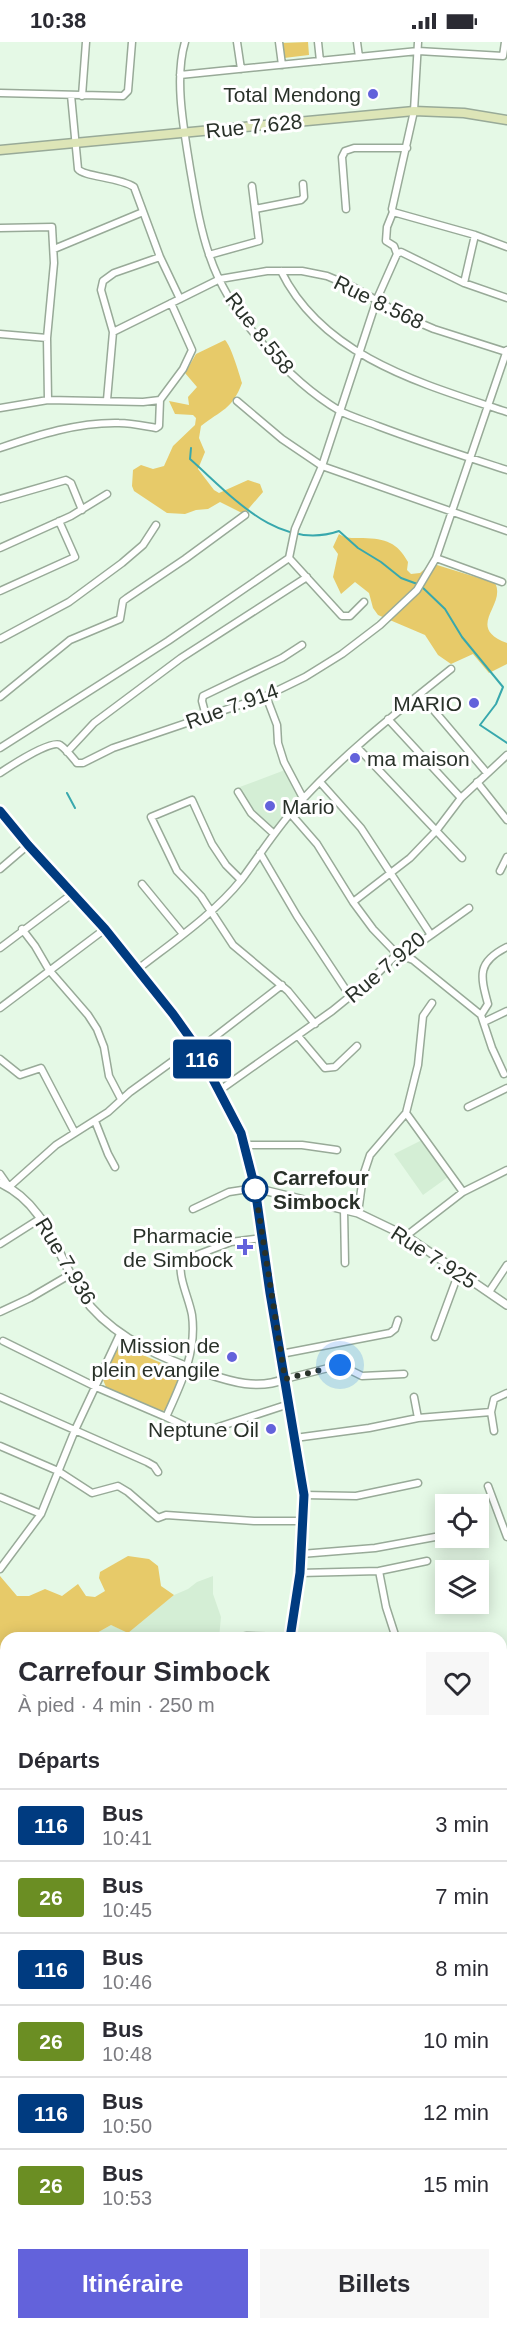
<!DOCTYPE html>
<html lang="fr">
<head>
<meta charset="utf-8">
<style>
  body { margin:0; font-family:Helvetica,sans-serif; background:#f7f7f7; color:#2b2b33; height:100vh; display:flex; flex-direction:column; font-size:22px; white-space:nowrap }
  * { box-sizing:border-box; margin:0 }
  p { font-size:20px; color:#7c7c81 }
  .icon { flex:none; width:33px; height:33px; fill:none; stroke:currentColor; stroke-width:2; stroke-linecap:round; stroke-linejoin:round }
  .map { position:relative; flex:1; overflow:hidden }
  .details { position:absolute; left:0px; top:1590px; width:507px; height:698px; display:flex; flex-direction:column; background:#fff; border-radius:18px 18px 0 0; box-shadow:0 3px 15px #0003 }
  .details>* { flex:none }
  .badge { padding:0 12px; border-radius:4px; font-size:21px; line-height:39px }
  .tools { position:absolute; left:435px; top:1452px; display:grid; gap:12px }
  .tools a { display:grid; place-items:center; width:54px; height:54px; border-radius:0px; background:#fff; box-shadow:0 3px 15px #0003; font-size:30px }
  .you { position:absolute; width:30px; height:30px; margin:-15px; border:4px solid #fff; border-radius:50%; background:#1a73e8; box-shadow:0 0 0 9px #1a73e833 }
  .map>.badge { position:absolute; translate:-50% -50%; box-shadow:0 0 0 3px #fff }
  h2 { padding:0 18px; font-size:22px; line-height:54px }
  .round { display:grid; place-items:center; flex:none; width:63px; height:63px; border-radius:0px; background:#f7f7f7 }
  .headline { display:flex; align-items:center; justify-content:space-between; height:102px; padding:0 18px }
  h1 { font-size:28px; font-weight:800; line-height:45px }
  .primary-button { display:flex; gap:12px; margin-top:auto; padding:12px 18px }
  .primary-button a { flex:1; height:69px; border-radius:0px; background:#6362db; color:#fff; font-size:24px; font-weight:800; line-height:69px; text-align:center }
  .primary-button a+a { background:#f7f7f7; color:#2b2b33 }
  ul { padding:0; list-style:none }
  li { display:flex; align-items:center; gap:18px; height:72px; padding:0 18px; border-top:2px solid #e1e1e2 }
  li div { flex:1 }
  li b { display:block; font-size:22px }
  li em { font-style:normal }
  li .badge { min-width:66px; font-weight:700; text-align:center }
  .status { display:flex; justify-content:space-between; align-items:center; height:42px; padding:0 30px; background:#fff; direction:ltr }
  .status svg { height:16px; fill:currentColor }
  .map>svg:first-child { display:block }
</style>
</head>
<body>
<div class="status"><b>10:38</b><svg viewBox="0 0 49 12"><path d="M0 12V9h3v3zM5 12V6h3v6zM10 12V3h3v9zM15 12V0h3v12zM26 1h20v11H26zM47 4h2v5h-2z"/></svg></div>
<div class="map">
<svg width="507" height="2287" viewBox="0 0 507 2287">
  <rect width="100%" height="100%" fill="#e5f9e6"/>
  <!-- built -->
  <path fill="#d4eed5" d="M285 728 299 756 273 787 252 771 237 746Z
    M422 1098 448 1135 423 1153 394 1112Z
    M213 1534V1552L221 1575 219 1596H88L111 1583 128 1590 174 1553 188 1547 197 1540Z"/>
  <!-- green -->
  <path fill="#e7ca69" d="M308 0 309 13 284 16 282 1Z
    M225 298C231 304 239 331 242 341 232 368 221 368 201 384L199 396 205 410 198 427 214 448 219 451 248 438 260 442 263 450 244 472 220 460 208 467 196 468 185 472 167 471 134 449 132 444 133 428 141 423 153 427 164 424 173 404 195 383 196 376 193 373 175 372 169 359 189 363 188 355 197 345 185 331 196 312Z
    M339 492C347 497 354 496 363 496 386 497 397 500 408 520L407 528 411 532 420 531 427 525 437 523 495 541C507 563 464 585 507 601V622L489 631 473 612 451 622 438 613 425 593 378 573 373 566 369 551 355 540 341 552 333 535 338 512 333 505Z
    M124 1305 178 1328 181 1337 169 1367 159 1370 106 1345 101 1333C107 1322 110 1308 124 1305Z
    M128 1514 149 1517 158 1524 161 1544 174 1553 128 1591 111 1583 88 1596H6V1685L1 1702 6 1710V1954L0 1943V1534L17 1554H29L45 1547 62 1554 78 1542 86 1554 95 1555 105 1549 99 1536 100 1530Z
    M501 1947 505 1950 507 2047 501 2053Z
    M6 1974V2145L0 2148V1985Z
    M0 2198 6 2199V2248L0 2246Z
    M131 2282H236V2287H135Z"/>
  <!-- water -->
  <path fill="#38a8ad" d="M6 2145V2199L0 2198V2148Z"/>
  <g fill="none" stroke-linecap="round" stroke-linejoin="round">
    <!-- stream -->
    <path stroke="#38a8ad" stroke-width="2" d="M191 406 190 417C231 453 278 510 339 489L358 506 381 520 401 536 420 543 445 567 462 595 503 645 496 662 480 683 507 701
      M67 751 75 766
      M0 1870 4 1889 2 1911 6 1919"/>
    <!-- river -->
    <path stroke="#38a8ad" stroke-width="12" d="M0 2106 6 2107
      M171 2287V2282"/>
    <defs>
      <path id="minor" d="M185 0C174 37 184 88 190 126 195 155 200 187 210 215 229 272 288 338 340 369 351 375 366 379 378 384 420 400 464 414 507 428
        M237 0 241 27
        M279 0 282 23
        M318 0 320 19
        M357 0 359 15
        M418 0 414 69 392 167 393 170 387 185 386 199 394 204 397 212 401 210 464 241 507 256
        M180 33 418 9 503 14 505 0
        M0 51 123 54 128 49 132 0
        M71 53 78 127C84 135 119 135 134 145L160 215 180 257
        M82 54 86 0
        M255 167 301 158 304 155 303 142
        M346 167 342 115 345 109 354 106H407
        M393 170 475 193 507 205
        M0 186 52 185 54 221 47 296
        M54 207 143 170
        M209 213 259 199 252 144
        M281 229C323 315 423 342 507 370
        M464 241 475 193
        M113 290 101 248 103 239 114 231 160 215
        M0 292 47 296 48 358
        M107 358 113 290 220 237 267 229H302L327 234 353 245 406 275 434 287 506 310
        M237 359 282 397 322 424 507 489
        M0 366 48 358 143 360 160 358 183 327 192 308 171 261
        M0 406C38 393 78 380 119 381 131 381 144 384 156 386L159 384 160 358
        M0 457 66 438 71 441 82 468
        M0 506 71 474 107 452
        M289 516 295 487 322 424 377 257 397 212
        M289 516 342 574H350L364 560
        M436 516 502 540
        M0 549 75 515 59 479
        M0 597 69 560 122 521 143 503 156 483
        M420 652 487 731
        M266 654 277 683 278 701 284 720 303 756
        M0 655 70 598 120 577 123 559 127 556 185 517 245 473
        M206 674 202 659 203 654 282 616 302 603
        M388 677 461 756
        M357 705 462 816
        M0 706 168 599 289 516
        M67 710 94 681 181 616 307 535
        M0 731C9 725 51 697 60 703 66 707 72 715 77 721H83L113 706 266 654 305 635 342 612 380 583 417 548 436 516 507 308
        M477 740 507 778
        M238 750 251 771 273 791
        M290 771 317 802 353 860 410 816 436 789 461 756 507 713
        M260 811 297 874 350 954
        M0 827 28 803
        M500 829 507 815
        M241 838 226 823 212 802 192 758 151 775 177 829 201 854 233 903 288 949 315 982
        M142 842 183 892
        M353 860 373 887 397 912 413 918 481 973
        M22 887 35 904 49 928 88 973 97 987 104 1005 109 1034 121 1057
        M431 893 469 866
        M0 906 72 852
        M138 927C174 899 213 873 242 837 262 810 279 782 303 757 348 708 400 668 451 627
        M0 966 105 887
        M484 980 507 969
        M298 994 325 1026 335 1025 357 1004
        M0 1017 20 1033 41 1026 75 1091
        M504 1032 492 1006 481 973 488 962C480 933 477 920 507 905
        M220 1048 332 969 375 934 397 912 411 907 431 893 361 786 320 740
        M468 1065 507 1046
        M406 1071 418 1023 423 974 432 961
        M95 1079 108 1112 115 1125
        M244 1103H302L337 1108
        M0 1132 9 1145 56 1103 108 1070 130 1050 195 1003 203 1004 282 943
        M193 1167 229 1150 255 1146
        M344 1167 345 1221
        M358 1171 363 1134 370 1113 406 1071 463 1150
        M406 1194 463 1150 507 1128
        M0 1202 41 1176
        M489 1250 507 1223
        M0 1270 30 1256 71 1232
        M435 1295 459 1230
        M3 1299 96 1345 166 1375C181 1342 197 1310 192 1273 189 1256 178 1236 181 1219L231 1200 262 1196
        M281 1312 390 1291 395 1287 398 1278
        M285 1337 340 1323 362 1334 404 1332
        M0 1355 147 1420 154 1424 158 1430
        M414 1355 418 1376
        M491 1370 494 1389
        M166 1375 200 1391 289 1362
        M295 1396 369 1386 418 1376 491 1370 494 1357 507 1351
        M0 1404 58 1429 92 1451 118 1444 128 1450 158 1476 166 1473 254 1479H304
        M488 1444 507 1495
        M304 1453 356 1454 418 1441
        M0 1455 41 1472
        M301 1512 375 1506 446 1493
        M0 1527 41 1472 75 1388 120 1292
        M379 1529 427 1519
        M300 1531 379 1529 386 1565 396 1596
        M234 1596 247 1594 290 1595
        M501 1665 507 1659
        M501 1770 507 1762
        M0 1777 6 1786
        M0 1852 6 1849
        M501 1860 507 1859
        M501 1888 507 1892
        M501 1939 507 1943
        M501 2069 507 2071
        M501 2141 507 2143
        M501 2223 507 2222
        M501 2241 506 2260 501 2276
        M0 2264H6
        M497 2287 499 2282"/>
      <path id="tertiary" d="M0 1141C52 1165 58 1224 91 1265 120 1298 164 1317 205 1331 232 1340 258 1348 285 1337
        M255 1146 358 1171 406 1194 507 1263"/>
      <path id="secondary" d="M0 108 414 69 464 71 507 78"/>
      <path id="primary" d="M0 769 28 803 105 887 173 972 195 1003 241 1091 255 1146 267 1233 304 1453 300 1531 290 1596
        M279 2282 280 2287"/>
    </defs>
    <!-- minor casing -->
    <use href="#minor" stroke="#98aa98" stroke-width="9"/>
    <!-- tertiary casing -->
    <use href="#tertiary" stroke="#98aa98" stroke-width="10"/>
    <!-- secondary casing -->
    <use href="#secondary" stroke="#98aa98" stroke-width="11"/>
    <!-- primary casing -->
    <use href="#primary" stroke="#fff" stroke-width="12"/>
    <!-- minor -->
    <use href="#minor" stroke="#fff" stroke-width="6"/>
    <!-- tertiary -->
    <use href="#tertiary" stroke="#fff" stroke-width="7"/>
    <!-- secondary -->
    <use href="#secondary" stroke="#dde5b7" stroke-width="8"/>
    <!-- primary -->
    <use href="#primary" stroke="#bcca70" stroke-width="9"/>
  </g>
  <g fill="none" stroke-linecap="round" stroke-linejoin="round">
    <defs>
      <path id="line" d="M0 769 28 803 105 887 173 972 195 1003 241 1091 255 1146 270 1251 304 1453 300 1531 290 1596"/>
    </defs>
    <!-- line casing -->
    <use href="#line" stroke="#fff" stroke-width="14"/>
    <!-- line -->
    <use href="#line" stroke="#003b80" stroke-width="9"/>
    <!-- walk -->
    <path stroke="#293129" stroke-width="6" stroke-dasharray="0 10.8" d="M255 1147 285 1337 340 1323"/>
  </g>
  <!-- markers -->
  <g fill="#6362db" stroke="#fff" stroke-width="2">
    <circle cx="373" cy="52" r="6"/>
    <circle cx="474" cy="661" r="6"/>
    <circle cx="355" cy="716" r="6"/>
    <circle cx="270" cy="764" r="6"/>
    <path d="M242 1196h6v6h6v6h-6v6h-6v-6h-6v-6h6z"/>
    <circle cx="232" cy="1315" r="6"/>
    <circle cx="271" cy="1387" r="6"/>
  </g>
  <circle fill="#fff" stroke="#003b80" stroke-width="3" cx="255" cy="1147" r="12"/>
  <g text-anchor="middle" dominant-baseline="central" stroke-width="6" stroke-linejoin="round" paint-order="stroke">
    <!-- poi labels -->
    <g font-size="21" fill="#293129" stroke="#fff" text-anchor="end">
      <text x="361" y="52">Total Mendong</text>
      <text x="462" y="661">MARIO</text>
      <text x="367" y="716" text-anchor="start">ma maison</text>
      <text x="282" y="764" text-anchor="start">Mario</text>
      <text x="233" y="1193">Pharmacie<tspan x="233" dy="24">de Simbock</tspan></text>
      <text x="220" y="1303">Mission de<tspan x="220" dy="24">plein evangile</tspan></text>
      <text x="259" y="1387">Neptune Oil</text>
    </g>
    <!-- street labels -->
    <g font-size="21" fill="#293129" stroke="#fff">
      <text transform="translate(254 84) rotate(-6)">Rue 7.628</text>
      <text transform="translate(379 260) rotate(26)">Rue 8.568</text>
      <text transform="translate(260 291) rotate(52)">Rue 8.558</text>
      <text transform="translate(232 664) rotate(-20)">Rue 7.914</text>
      <text transform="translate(385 925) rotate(-40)">Rue 7.920</text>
      <text transform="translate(434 1215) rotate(33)">Rue 7.925</text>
      <text transform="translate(66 1219) rotate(59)">Rue 7.936</text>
    </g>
    <!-- stop labels -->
    <g font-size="21" font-weight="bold" fill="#293129" stroke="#fff" text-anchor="start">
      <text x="273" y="1135">Carrefour<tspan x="273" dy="24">Simbock</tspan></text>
    </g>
  </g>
</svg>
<div class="tools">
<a><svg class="icon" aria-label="locate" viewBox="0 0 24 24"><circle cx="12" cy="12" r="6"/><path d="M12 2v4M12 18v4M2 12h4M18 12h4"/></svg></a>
<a><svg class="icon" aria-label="layers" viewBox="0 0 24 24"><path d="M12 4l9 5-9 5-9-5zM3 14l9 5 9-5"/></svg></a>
</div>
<div class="you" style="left:340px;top:1323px"></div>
<b class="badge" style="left:202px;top:1017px;background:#003b80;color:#fff">116</b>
<section class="details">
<div class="headline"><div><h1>Carrefour Simbock</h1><p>À pied · 4 min · 250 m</p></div><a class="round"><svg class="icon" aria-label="heart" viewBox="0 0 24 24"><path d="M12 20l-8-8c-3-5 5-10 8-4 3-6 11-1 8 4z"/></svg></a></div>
<h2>Départs</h2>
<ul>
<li><span class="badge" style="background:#003b80;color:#fff">116</span><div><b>Bus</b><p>10:41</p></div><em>3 min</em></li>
<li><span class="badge" style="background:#6b8e23;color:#fff">26</span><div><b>Bus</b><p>10:45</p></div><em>7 min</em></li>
<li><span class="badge" style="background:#003b80;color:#fff">116</span><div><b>Bus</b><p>10:46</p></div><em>8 min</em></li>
<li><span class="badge" style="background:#6b8e23;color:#fff">26</span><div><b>Bus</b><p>10:48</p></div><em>10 min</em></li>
<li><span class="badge" style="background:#003b80;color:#fff">116</span><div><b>Bus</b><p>10:50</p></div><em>12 min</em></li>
<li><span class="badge" style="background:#6b8e23;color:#fff">26</span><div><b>Bus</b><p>10:53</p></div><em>15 min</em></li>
</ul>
<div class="primary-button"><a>Itinéraire</a><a>Billets</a></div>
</section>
</div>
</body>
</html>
